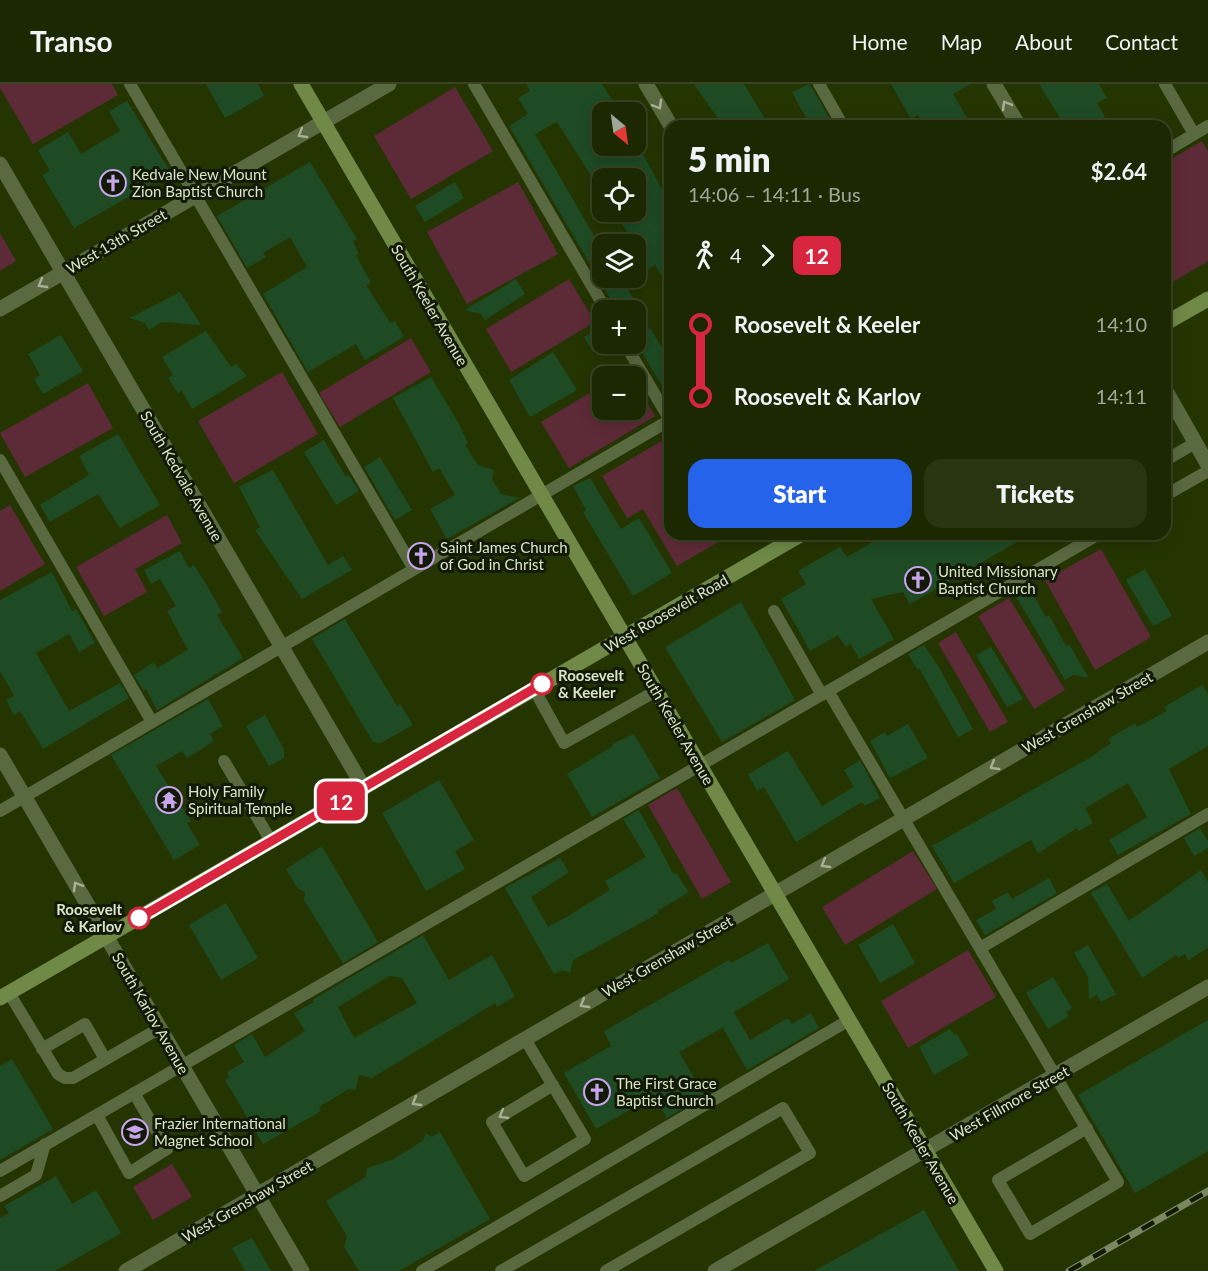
<!DOCTYPE html>
<html lang="en">
<head>
<meta charset="utf-8">
<style>
  body { margin:0; font-family:Lato,sans-serif; background:#293411; color:#f1f3f6; height:100vh; display:flex; flex-direction:column; font-size:22px; white-space:nowrap }
  * { box-sizing:border-box; margin:0 }
  p { font-size:20px; color:#a0a699 }
  .icon { flex:none; width:33px; height:33px; fill:none; stroke:currentColor; stroke-width:2; stroke-linecap:round; stroke-linejoin:round }
  .map { position:relative; flex:1; overflow:hidden }
  .sheet { position:absolute; left:664px; top:36px; width:507px; height:420px; display:flex; flex-direction:column; background:#1c2802; border-radius:18px; box-shadow:0 3px 15px #0003,0 0 0 2px #3a4424 }
  .sheet>* { flex:none }
  .badge { padding:0 12px; border-radius:9px; font-size:21px; line-height:39px }
  .needle { width:39px; rotate:151deg }
  .tools { position:absolute; left:592px; top:18px; display:grid; gap:12px }
  .tools a { display:grid; place-items:center; width:54px; height:54px; border-radius:12px; background:#1c2802; box-shadow:0 3px 15px #0003,0 0 0 2px #3a4424; font-size:30px }
  .map>.badge { position:absolute; translate:-50% -50%; box-shadow:0 0 0 3px #fff }
  .legs { display:flex; align-items:center; gap:9px; height:66px; padding:0 24px; font-size:20px }
  .legs p { margin-inline-start:auto }
  .head { display:flex; align-items:center; justify-content:space-between; height:102px; padding:0 24px }
  h1 { font-size:33px; font-weight:800; line-height:45px }
  .action { display:flex; gap:12px; margin-top:auto; padding:12px 24px }
  .action a { flex:1; height:69px; border-radius:18px; background:#2563eb; color:#fff; font-size:24px; font-weight:800; line-height:69px; text-align:center }
  .action a+a { background:#293411; color:#f1f3f6 }
  ul { padding:0 24px; list-style:none }
  li { display:flex; align-items:center; gap:21px; height:72px; font-size:22px }
  li i { display:grid; place-items:center; width:9px; height:100%; margin:0 8px; background:currentColor }
  li i::after { content:''; width:15px; height:15px; margin:-8px; border:4px solid; border-radius:50%; background:#1c2802 }
  li p { margin-inline-start:auto }
  li:first-child i { background:linear-gradient(#0000 50%,currentColor 0) }
  li:last-child i { background:linear-gradient(currentColor 50%,#0000 0) }
  header { display:flex; align-items:center; gap:36px; box-sizing:border-box; height:84px; padding:0 30px; background:#1c2802; border-bottom:2px solid #3a4424 }
  header strong { font-size:28px }
  nav { display:flex; gap:33px; margin-inline-start:auto; font-size:21px }
  .map>svg:first-child { display:block }
</style>
</head>
<body>
<header>
<strong>Transo</strong>
<nav><a>Home</a><a>Map</a><a>About</a><a>Contact</a></nav>
</header>
<div class="map">
<svg width="1208" height="1187" viewBox="0 0 1208 1187">
  <rect width="100%" height="100%" fill="#253502"/>
  <!-- green -->
  <path fill="#5d2b37" d="M0 0H112L118 11 33 60 0 4Z
    M455 3 493 67 411 115 374 52Z
    M1202 57 1208 67V177L1166 202V78Z
    M518 98 558 170 467 220 427 148Z
    M0 149 16 177 0 187Z
    M569 195 595 238 511 288 486 245Z
    M411 254 431 288 340 343 319 309Z
    M282 288 318 350 234 399 198 337Z
    M88 299 113 344 25 393 0 349Z
    M603 301V326H636V301L655 332 569 384 541 338Z
    M670 352V450H732L677 482 643 425 627 434 602 392Z
    M10 421 45 480 0 507V427Z
    M167 431 182 459 135 485 147 508 104 532 76 483Z
    M1101 465 1151 553 1095 586 1045 496Z
    M1009 514 1065 606 1034 625 978 532Z
    M956 548 1008 638 990 648 938 559Z
    M677 704 731 798 702 815 648 721Z
    M913 767 937 805 845 861 822 823Z
    M968 866 996 913 908 964 881 917Z
    M172 1080 192 1113 153 1136 133 1103Z"/>
  <!-- building -->
  <path fill="#1e4b24" fill-rule="evenodd" d="M206 0H258L264 12 225 34Z
    M526 0H602L620 28H603V62H636V57L666 113 670 111V205L655 181 644 188 636 176V160H626L624 158 631 154 619 135 628 128H636V94L594 96 557 38 535 50 603 167V194H621L641 226H617L509 42 528 30 518 14 530 7Z
    M694 0H744L769 42H723Z
    M809 0 815 9 834 42H811L801 25 792 8Z
    M891 0H971L953 10 972 42H925L918 31 911 35Z
    M1039 0H1099L1107 14 1097 19 1110 42H1065Z
    M127 17 171 89 74 144 42 91 50 87 38 66 68 48 81 70 120 47 109 27Z
    M310 78 357 155 353 157 359 170 356 171 371 199 366 201 390 239 395 237 404 253 365 276 356 260 308 288 263 210 307 183 290 153 263 169 266 173 247 184 217 132Z
    M455 98 464 114 425 138 415 122Z
    M516 195 525 210 485 236 481 230 465 226Z
    M180 208 201 241 162 238 149 246 145 239 130 234Z
    M603 242V262L593 268 584 253Z
    M650 244 670 277V315L636 259V253Z
    M206 247 231 283 236 280 247 292 192 325 182 307 178 309 168 294 173 291 162 273Z
    M61 251 83 287 43 310 34 295 40 291 28 270Z
    M553 268 577 306 530 333 509 296Z
    M431 293 459 340 468 359 465 361 478 381 494 386 492 395 501 410 519 414 447 455 430 425 455 411 439 384 433 388 393 314Z
    M118 350 160 421 120 444 98 410 50 438 40 421 89 391 79 372Z
    M324 356 346 393 349 391 359 407 336 421 304 368Z
    M380 373 412 426 395 436 364 383Z
    M273 386 328 481 343 472 352 486 302 515 255 446 260 443 239 403Z
    M590 394 621 445 639 434 672 489 633 512 583 428 586 426 573 402Z
    M868 450H1031L910 520 903 508 871 515 894 555 859 575 851 560 845 563 838 551 810 567 781 515 806 500 798 487 840 463 847 473 873 458Z
    M180 467 189 484 194 481 206 500 222 528 217 531 243 574 157 626 146 605 143 606 134 591 154 578 157 584 188 566 167 527 176 522 160 495 151 500 144 486Z
    M1145 485 1172 532 1153 542 1126 496Z
    M52 488 72 527 76 525 95 559 79 568 69 550 36 569 69 627 120 599 129 614 43 665 20 627 14 631 6 616 14 612 0 587V516Z
    M1028 501 1046 533 1049 531 1066 562 1069 560 1089 594 1073 591 1065 596 1014 509Z
    M741 518 795 616 722 658 665 563Z
    M345 535 397 622 400 620 413 641 381 659 373 658 312 555Z
    M924 561 940 585 973 645 958 653 919 584 917 585 908 570Z
    M991 563 1023 615 1007 623 976 571Z
    M1202 601 1208 609V662L1169 685 1191 730 1118 771 1109 756 1147 733 1128 699 1085 724 1093 739 1079 747 1077 744 1038 769 1031 756 954 799 932 762 1093 672 1111 659 1108 655 1135 639 1137 643 1167 627 1164 623Z
    M208 615 223 642 210 650 214 657 187 674 182 667 156 682 191 737 187 739 200 761 174 776 111 671Z
    M265 631 284 665V674L269 682 246 642Z
    M908 640 928 674 890 694 870 657 885 648 887 652Z
    M634 650 660 694 592 733 567 690 613 662 612 660Z
    M788 667 822 722 854 703 844 686 860 676 880 714 865 722 862 718 796 758 764 703 757 707 748 690Z
    M439 696 474 756 455 767 465 785 426 807 382 729Z
    M639 726 673 789 677 790 689 808 657 827 659 829 573 876 570 889 562 886 554 890 505 804 560 774 569 788 531 813 548 843 568 832 610 806 605 797 646 773 623 735Z
    M1200 744 1208 757V764L1194 772 1184 754Z
    M322 762 378 858 343 879 304 816 305 808 298 805 286 785Z
    M1201 786 1208 798V864L1188 876 1185 870 1178 874 1176 871 1142 894 1091 809 1107 800 1129 837Z
    M1049 794 1057 809 985 851 976 836 996 825 992 817 1008 808 1012 815Z
    M226 819 258 874 221 896 189 841Z
    M893 840 915 879 880 899 858 861Z
    M423 851 449 896 492 871 515 912 497 923 495 919 372 994 359 991 355 1006 349 1005 319 1023 321 1026 318 1029 263 1060 225 996 230 993 227 988 244 978 234 961 252 950 265 973 305 947 294 929 314 918 312 916ZM389 892 402 894 417 919 354 954 338 923Z
    M768 859 789 895 734 928 750 956 788 934 792 940 811 929 819 944 747 986 723 944 720 945 679 968 704 1011 667 1034 654 1012 596 1045 564 989 611 962 604 947 729 876 731 879Z
    M1088 861 1116 910 1101 918 1097 911 1089 915 1088 893 1074 869Z
    M1053 893 1072 924 1066 928 1069 932 1048 945 1026 909Z
    M1208 936V1067L1135 1109 1078 1011Z
    M950 945 954 951 957 950 969 971 934 991 919 963Z
    M12 975 53 1045 0 1076V982Z
    M440 1048 490 1135 399 1187H359L344 1163 347 1152 326 1117 366 1093 367 1084 394 1075 424 1056 425 1049 432 1053Z
    M56 1092 72 1120 96 1106 121 1149 55 1187H0V1134L9 1129 4 1122Z
    M924 1126 959 1187H814Z
    M252 1154 271 1187H245L232 1164Z"/>
  <g fill="none" stroke-linecap="round" stroke-linejoin="round">
    <!-- lane -->
    <path stroke="#596940" stroke-width="12" d="M130 0 414 485
      M474 0 606 226
      M819 0 843 42
      M1165 0 1194 50
      M1166 67 1208 42
      M625 260 670 336
      M0 376 152 638
      M1166 376 1195 359
      M1166 411 1208 387
      M774 527 822 611
      M534 605 564 659 656 607
      M828 607C926 770 1022 934 1118 1098L1030 1150 998 1096 1087 1044
      M224 677 271 757
      M0 727 670 336
      M980 864 1208 730
      M9 909 58 990 65 994H73L160 944
      M525 955 585 1055 524 1092 492 1038 553 1001
      M42 965 85 940 105 975
      M97 1031 129 1089 167 1065 134 1009
      M0 1087 1099 450
      M0 1112 36 1091 45 1060
      M422 1187 849 936
      M501 1187 783 1024 810 1069 606 1187"/>
    <!-- street -->
    <path stroke="#596940" stroke-width="15" d="M646 0 671 42
      M994 0 1019 42
      M0 80 364 704
      M0 225 389 0
      M1166 307 1208 381
      M0 671 302 1187
      M126 1187 1208 558
      M715 1187 1208 903"/>
    <!-- secondary -->
    <path stroke="#708947" stroke-width="15" d="M301 0 996 1187
      M1166 239 1208 215
      M0 914 802 450"/>
    <defs>
      <path id="rail" d="M1069 1187 1208 1107"/>
    </defs>
    <!-- rail casing -->
    <use href="#rail" stroke="#7a8861" stroke-width="7"/>
    <!-- rail -->
    <use href="#rail" stroke="#121a06" stroke-width="4.5" stroke-dasharray="14" stroke-linecap="butt"/>
  </g>
  <!-- one-way arrows -->
  <defs><path id="oneway-chevron" d="M-2-3.5L2.5 0L-2 3.5" fill="none" stroke-width="1.6" stroke-linecap="round" stroke-linejoin="round" transform="scale(1.5)"/></defs>
  <g stroke="#a6b393">
    <use href="#oneway-chevron" transform="translate(658 21) rotate(60)"/>
    <use href="#oneway-chevron" transform="translate(1006 21) rotate(-120)"/>
    <use href="#oneway-chevron" transform="translate(302 50) rotate(150)"/>
    <use href="#oneway-chevron" transform="translate(42 200) rotate(150)"/>
    <use href="#oneway-chevron" transform="translate(994 682) rotate(150)"/>
    <use href="#oneway-chevron" transform="translate(825 780) rotate(150)"/>
    <use href="#oneway-chevron" transform="translate(77 802) rotate(-120)"/>
    <use href="#oneway-chevron" transform="translate(584 920) rotate(150)"/>
    <use href="#oneway-chevron" transform="translate(416 1018) rotate(150)"/>
    <use href="#oneway-chevron" transform="translate(503 1031) rotate(149)"/>
  </g>
  <g fill="none" stroke-linecap="round" stroke-linejoin="round">
    <defs>
      <path id="line-1" d="M139 834 542 600"/>
    </defs>
    <!-- line-1 casing -->
    <use href="#line-1" stroke="#fff" stroke-width="14"/>
    <!-- line-1 -->
    <use href="#line-1" stroke="#d7263d" stroke-width="9"/>
  </g>
  <!-- icons -->
  <defs>
    <symbol id="church-ring" viewBox="-11 -11 22 22"><circle r="9.5" fill="#121a06" stroke="#c9a5ee" stroke-width="1.5"/><path d="M-1.2-6h2.4v3.5h3.3v2.4h-3.3V6h-2.4V-.1h-3.3v-2.4h3.3Z" fill="#c9a5ee"/></symbol>
    <symbol id="temple-ring" viewBox="-11 -11 22 22"><circle r="9.5" fill="#121a06" stroke="#c9a5ee" stroke-width="1.5"/><path d="M0-6L5-2H3V0L6.5 2.5H4V6H1.5V3h-3V6H-4V2.5H-6.5L-3 0V-2H-5Z" fill="#c9a5ee"/></symbol>
    <symbol id="school-ring" viewBox="-11 -11 22 22"><circle r="9.5" fill="#121a06" stroke="#c9a5ee" stroke-width="1.5"/><path d="M0-5L7-2L0 1L-7-2ZM-4 1L0 2.5L4 1V4Q0 6-4 4Z" fill="#c9a5ee"/></symbol>
  </defs>
  <g fill-rule="evenodd">
    <use href="#church-ring" x="98" y="84" width="30" height="30"/>
    <use href="#church-ring" x="406" y="457" width="30" height="30"/>
    <use href="#church-ring" x="903" y="481" width="30" height="30"/>
    <use href="#temple-ring" x="154" y="701" width="30" height="30"/>
    <use href="#church-ring" x="582" y="993" width="30" height="30"/>
    <use href="#school-ring" x="120" y="1033" width="30" height="30"/>
  </g>
  <!-- markers -->
  <g fill="#fff" stroke="#d7263d" stroke-width="3">
    <circle cx="542" cy="600" r="10"/>
    <circle cx="139" cy="834" r="10"/>
  </g>
  <g text-anchor="middle" dominant-baseline="central" stroke-width="6" stroke-linejoin="round" paint-order="stroke">
    <!-- poi labels -->
    <g font-size="15" fill="#dae5cb" stroke="#121a06" text-anchor="start">
      <text x="132" y="90">Kedvale New Mount<tspan x="132" dy="17">Zion Baptist Church</tspan></text>
      <text x="440" y="463">Saint James Church<tspan x="440" dy="17">of God in Christ</tspan></text>
      <text x="938" y="487">United Missionary<tspan x="938" dy="17">Baptist Church</tspan></text>
      <text x="188" y="707">Holy Family<tspan x="188" dy="17">Spiritual Temple</tspan></text>
      <text x="616" y="999">The First Grace<tspan x="616" dy="17">Baptist Church</tspan></text>
      <text x="154" y="1039">Frazier International<tspan x="154" dy="17">Magnet School</tspan></text>
    </g>
    <!-- street labels -->
    <g font-size="15" fill="#dae5cb" stroke="#121a06">
      <text transform="translate(116 157) rotate(-30)">West 13th Street</text>
      <text transform="translate(430 221) rotate(60)">South Keeler Avenue</text>
      <text transform="translate(182 392) rotate(60)">South Kedvale Avenue</text>
      <text transform="translate(666 529) rotate(-30)">West Roosevelt Road</text>
      <text transform="translate(1087 628) rotate(-30)">West Grenshaw Street</text>
      <text transform="translate(676 640) rotate(60)">South Keeler Avenue</text>
      <text transform="translate(667 872) rotate(-30)">West Grenshaw Street</text>
      <text transform="translate(151 929) rotate(60)">South Karlov Avenue</text>
      <text transform="translate(1009 1019) rotate(-30)">West Fillmore Street</text>
      <text transform="translate(921 1059) rotate(60)">South Keeler Avenue</text>
      <text transform="translate(247 1117) rotate(-30)">West Grenshaw Street</text>
    </g>
    <!-- stop labels -->
    <g font-size="15" font-weight="bold" fill="#dae5cb" stroke="#121a06" text-anchor="start">
      <text x="558" y="591">Roosevelt<tspan x="558" dy="17">&amp; Keeler</tspan></text>
      <text x="122" y="825" text-anchor="end">Roosevelt<tspan x="122" dy="17">&amp; Karlov</tspan></text>
    </g>
  </g>
</svg>
<div class="tools">
<a><svg class="needle" viewBox="-14 -14 28 28"><path d="M0-13l5 13h-10z" fill="#e53935"/><path d="M0 13l5-13h-10z" fill="#a0a699"/></svg></a>
<a><svg class="icon" aria-label="locate" viewBox="0 0 24 24"><circle cx="12" cy="12" r="6"/><path d="M12 2v4M12 18v4M2 12h4M18 12h4"/></svg></a>
<a><svg class="icon" aria-label="layers" viewBox="0 0 24 24"><path d="M12 4l9 5-9 5-9-5zM3 14l9 5 9-5"/></svg></a>
<a>+</a>
<a>−</a>
</div>
<b class="badge" style="left:341px;top:717px;background:#d7263d;color:#fff">12</b>
<section class="sheet">
<div class="head"><div><h1>5 min</h1><p>14:06 – 14:11 · Bus</p></div><b>$2.64</b></div>
<div class="legs"><svg class="icon" aria-label="walk" viewBox="0 0 24 24"><circle cx="13" cy="4" r="2"/><path d="M13 8l-2 6 4 7M11 14l-3 7M7 12l3-4h3l4 4"/></svg>4<svg class="icon" aria-label="forward" viewBox="0 0 24 24"><path d="M9 5l7 7-7 7"/></svg><b class="badge" style="background:#d7263d;color:#fff">12</b></div>
<ul>
<li><i style="color:#d7263d"></i><b>Roosevelt &amp; Keeler</b><p>14:10</p></li>
<li><i style="color:#d7263d"></i><b>Roosevelt &amp; Karlov</b><p>14:11</p></li>
</ul>
<div class="action"><a>Start</a><a>Tickets</a></div>
</section>
</div>
</body>
</html>
